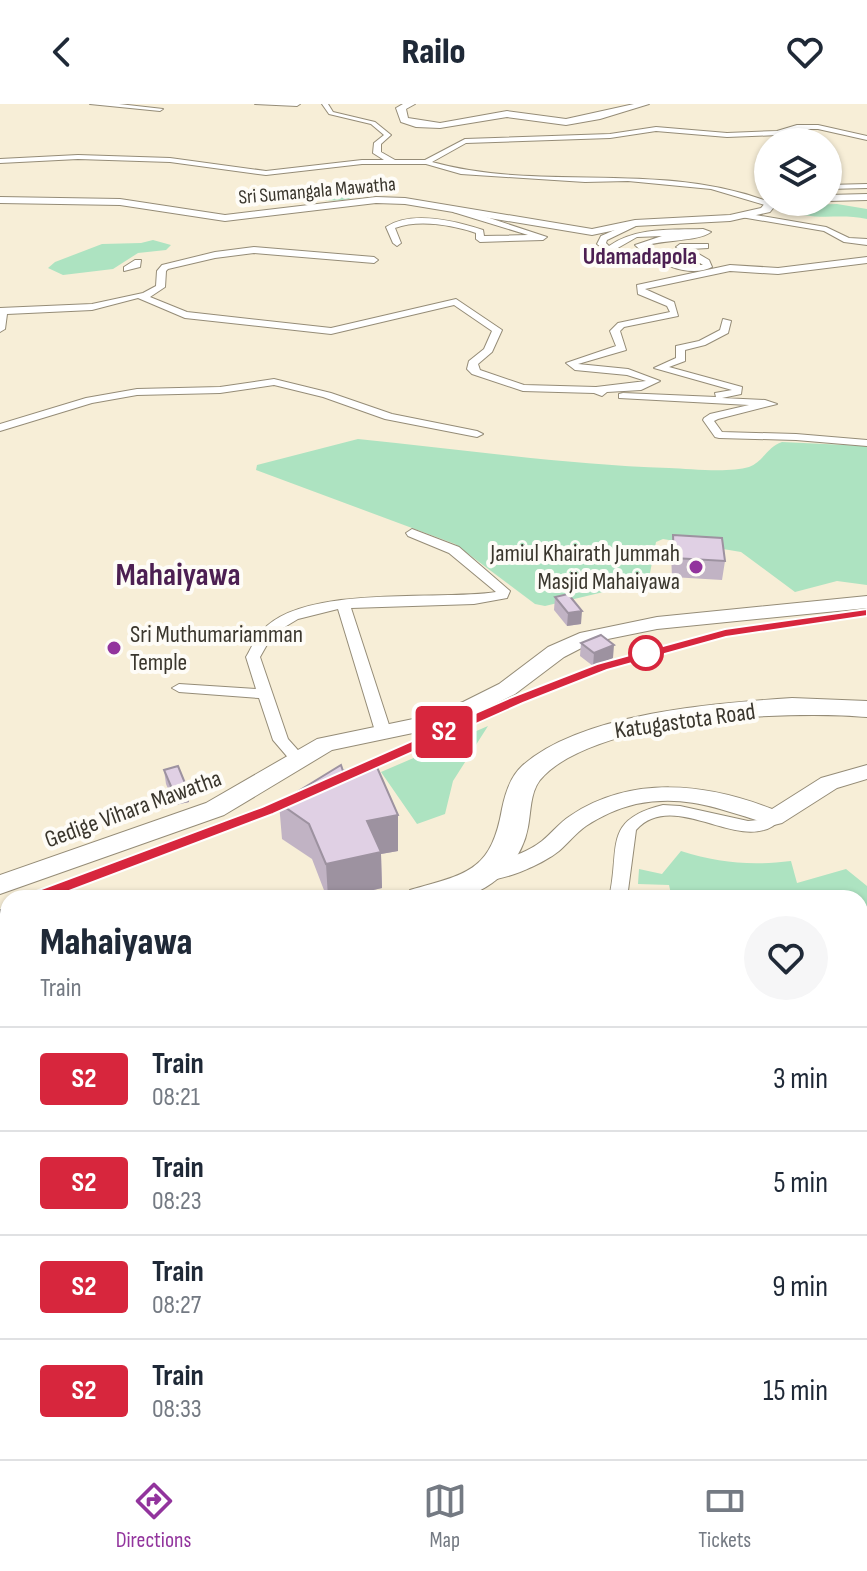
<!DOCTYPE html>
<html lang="en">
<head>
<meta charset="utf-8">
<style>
  body { margin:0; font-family:"Sofia Sans Condensed",sans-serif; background:#f6f6f7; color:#1f2937; height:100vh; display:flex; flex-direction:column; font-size:30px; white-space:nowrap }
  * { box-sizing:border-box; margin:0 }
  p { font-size:26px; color:#747a83 }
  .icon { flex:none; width:44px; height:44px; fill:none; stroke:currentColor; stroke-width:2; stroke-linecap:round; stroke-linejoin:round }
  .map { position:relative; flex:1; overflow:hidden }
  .side { position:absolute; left:0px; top:786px; width:868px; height:570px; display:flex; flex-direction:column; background:#fff; border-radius:24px 24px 0 0; box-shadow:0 2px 6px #0004 }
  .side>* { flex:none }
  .badge { padding:0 16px; border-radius:6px; font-size:28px; line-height:52px }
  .controls { position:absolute; left:754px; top:24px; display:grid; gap:16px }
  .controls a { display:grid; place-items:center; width:88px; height:88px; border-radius:50%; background:#fff; box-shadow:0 2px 6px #0004; font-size:40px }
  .map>.badge { position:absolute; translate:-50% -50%; box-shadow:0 0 0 4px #fff }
  .round { display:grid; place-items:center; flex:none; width:84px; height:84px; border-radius:42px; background:#f6f6f7 }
  .overview { display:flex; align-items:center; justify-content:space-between; height:136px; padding:0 40px }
  h1 { font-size:38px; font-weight:800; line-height:60px }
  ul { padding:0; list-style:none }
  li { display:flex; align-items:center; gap:24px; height:104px; padding:0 40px; border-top:2px solid #e0e1e3 }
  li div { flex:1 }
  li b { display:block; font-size:30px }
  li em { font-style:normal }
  li .badge { min-width:88px; font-weight:700; text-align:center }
  header { display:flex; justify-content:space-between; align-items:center; height:104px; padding:0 40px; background:#fff; font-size:36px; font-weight:800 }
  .tab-bar { display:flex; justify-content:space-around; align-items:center; height:112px; border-top:2px solid #e0e1e3; background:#fff; font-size:22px; color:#747a83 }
  .tab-bar a { display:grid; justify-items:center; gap:4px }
  .tab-bar .on { color:#92349d }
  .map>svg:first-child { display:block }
</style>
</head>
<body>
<header><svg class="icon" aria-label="back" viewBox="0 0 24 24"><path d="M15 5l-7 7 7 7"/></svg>Railo<svg class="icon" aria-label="heart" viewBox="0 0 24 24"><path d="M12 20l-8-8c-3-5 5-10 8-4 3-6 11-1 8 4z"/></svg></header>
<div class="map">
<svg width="867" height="1355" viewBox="0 0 867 1355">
  <rect width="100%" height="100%" fill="#f7eed7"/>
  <!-- green -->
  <path fill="#ade3c1" d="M346 77 351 79 354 93C338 101 300 94 285 86Z
    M804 101 837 100 867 105V115C844 110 825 115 803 111L800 106Z
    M153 136 171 141 166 146 138 149 113 165 63 171 48 164 55 158 102 140 141 139Z
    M358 335C461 345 565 361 669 364 690 365 730 369 749 363 763 358 768 342 782 338L867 342V481L837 477 795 488 741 448 663 435 656 438 650 469 641 479 545 502 535 500 455 440 256 366 257 361Z
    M488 622 453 677 445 710 417 720 381 668Z
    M681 747C719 759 751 762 791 757L797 779 846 765 867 782V802L860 803V794H672L669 781 638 780 639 765 662 770Z"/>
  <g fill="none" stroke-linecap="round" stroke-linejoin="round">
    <defs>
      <path id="street" d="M90 0H119L163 5 160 7Z
        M255 0H300L297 2Z
        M322 0H328L333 8 375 18 391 31 381 40V48L395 56H425L465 35 610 30 656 23 727 29 777 27 797 21H818L867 32V36L818 25H798L778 31 727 33 656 27 610 34 466 39 432 58C540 88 657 57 764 96L768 93V98L772 100 768 102 711 85 628 77 585 78 461 70 426 60H362L266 71 170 58 78 55 0 59V55L78 51 170 54 266 67 362 56H384L373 49 374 39 384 31 371 20 329 10Z
        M867 80V84L828 85V81Z
        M453 104H459L547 133 543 136 480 138 476 135V129C452 121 419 115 395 124L401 139 397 142 393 139 386 123C412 106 455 117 483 126L484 132 528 131 453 108Z
        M744 109 826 123 849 134 867 135V141L844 138 824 127 741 113Z
        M635 117 638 121 607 136 606 139 609 142C636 123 671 126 703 125L711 128C697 138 664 135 645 142L674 157 699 161H703L676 143 680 140H708V144L690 145 709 156 712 163C689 175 652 158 635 141L662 132 637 133 609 149 597 140 601 132Z
        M254 143 374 153 378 156 374 159 254 149 215 154 168 165 166 167 165 183 150 193 187 208 331 224 456 195 502 226 492 248 478 260 480 266 524 281 596 283 646 277 627 271 575 266 566 259 616 242 610 227 618 219 670 208 667 202 638 190 637 181 730 161 778 164 867 153V159L778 170 730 167 645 185 674 198 678 212 624 223 620 227 626 246 578 260 628 265 660 277 641 286 607 288 602 292 594 289 523 287 472 270 467 265 469 257 484 245 492 227 454 201 331 230 185 214 138 194 92 206 7 210 5 225 0 228V204L92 200 143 189 156 182 157 167 162 161 215 148Z
        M135 156H141L140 163 124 167V163Z
        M723 215 731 217 728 229 705 241 685 246V257L669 263 742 283 741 290 722 294 765 296 777 300 718 315 714 317 722 328 796 330 867 336V342L796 336 719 334 715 333 703 316 704 314 710 310 749 301 619 294V290L623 289 716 293 715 289 732 286 654 264 676 254V242L699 237 720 226Z
        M274 275 331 289 392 310 477 327 483 330 477 333 385 315 323 293 274 281 220 289 137 291 92 299 0 327V320L86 294 137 285 220 283Z
        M412 425 459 443 510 487 507 494 474 500 351 504 391 627 388 630 383 632 375 627 338 505 298 515 273 530 260 553 288 635 305 654 303 657H291L273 636 259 594 179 588 172 584 179 580 256 585 246 553C251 545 255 534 262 527 302 480 438 497 496 488L449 449 408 432 406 429Z
        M663 701 680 702 748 717 758 716 774 709 782 714C746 757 676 682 636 726L627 794H609C621 745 601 716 663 701Z
        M860 1172 867 1174V1196L860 1194Z
        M8 1277V1301L0 1302V1278Z
        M298 1348H324V1355H298Z"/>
      <path id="secondary" d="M403 0H415L406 5 408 14 440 19 507 7 566 15 634 0H649L600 15 566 21 507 13 440 24 416 23 401 18 396 4Z
        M867 90V96L828 97V91Z
        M0 93 120 95 225 111 376 93 405 94 592 125 635 116 730 111 761 104 768 96 778 98 770 108 730 117 635 122 592 131 405 100 376 99 225 117 120 101 0 99Z
        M867 661V675L837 684 782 719 774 721C725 708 690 689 636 700 619 704 601 712 586 722 576 729 568 739 559 747 543 760 499 780 480 775L476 769 480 763C501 756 524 751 542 737 552 729 559 719 570 712 631 671 706 679 772 705L821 674Z"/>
      <path id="primary" d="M867 492V504L657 525 593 538 564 553 515 590 479 608 432 625 332 646 224 711 0 790V771L206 699 317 635 418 614 463 598 499 580 548 543 580 529 657 513Z"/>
      <path id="highway" d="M792 594 867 597V613C790 606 592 614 540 676 530 689 531 708 528 723 522 758 491 790 454 794 438 796 422 794 406 794L410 786C466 770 491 768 502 705 505 690 510 673 522 662 581 609 715 599 792 594Z
        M8 906V932L0 935V909Z"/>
    </defs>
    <!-- street casing -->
    <use href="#street" stroke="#958c77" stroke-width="2"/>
    <!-- secondary casing -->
    <use href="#secondary" stroke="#958c77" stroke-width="2"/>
    <!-- primary casing -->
    <use href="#primary" stroke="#958c77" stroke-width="2"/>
    <!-- highway casing -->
    <use href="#highway" stroke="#958c77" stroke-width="2"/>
    <!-- street -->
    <use href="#street" fill="#fff" fill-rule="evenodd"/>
    <!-- secondary -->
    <use href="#secondary" fill="#fff" fill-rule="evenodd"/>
    <!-- primary -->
    <use href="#primary" fill="#fff" fill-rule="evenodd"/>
    <!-- highway -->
    <use href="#highway" fill="#fff" fill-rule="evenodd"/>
    <!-- rail-far1 -->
    <path stroke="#575348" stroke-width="4" stroke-dasharray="14 7" stroke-linecap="butt" d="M347 671C465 618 584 561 710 532 762 520 815 514 867 509"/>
    <!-- rail -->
    <path stroke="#575348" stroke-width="5" stroke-dasharray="18 9" stroke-linecap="butt" d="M34 794 299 692
      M0 808 8 805"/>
  </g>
  <!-- wall -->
  <path fill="#c1b3c4" d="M673 431 725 457 722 476 672 473 671 450Z
    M555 493 581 520 567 522 554 506Z
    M581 539 613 554 593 562 580 552Z
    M164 666 189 698 175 701 166 680Z
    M343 667 398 747 381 750 382 784 338 794H327L312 755 282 735 279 699Z"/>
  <!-- shaded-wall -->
  <path fill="#9d92a0" d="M582 507 581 520 567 522 568 509Z
    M614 541 613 554 593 562 594 549Z
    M187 684 189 698 175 701 173 687Z
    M398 711V747L381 750 382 784 338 794H328L326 760 367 717Z"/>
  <!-- building -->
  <path fill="#e0d0e4" stroke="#9d92a0" stroke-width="2" d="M673 431 722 434 725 457 674 454Z
    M568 490 582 507 568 509 555 493Z
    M601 531 614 541 594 549 581 539Z
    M341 661 343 667 376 661 398 711 367 717 381 748 326 760 309 720 279 699Z
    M178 662 187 684 173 687 164 666Z"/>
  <!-- line -->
  <path fill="#d7263d" stroke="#fff" stroke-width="2" d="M867 505V512L726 533 607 566 523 599 273 710 40 798H28L26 794 28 790 262 703 512 593 597 560 725 525Z"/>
  <!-- markers -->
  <g fill="#92349d" stroke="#fefcf7" stroke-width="3">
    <circle cx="696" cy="463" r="8"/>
    <circle cx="114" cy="544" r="8"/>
  </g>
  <circle fill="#fff" stroke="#d7263d" stroke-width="4" cx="646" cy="549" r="16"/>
  <g text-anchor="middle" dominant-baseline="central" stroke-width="8" stroke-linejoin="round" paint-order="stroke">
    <!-- far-street labels -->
    <g font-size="20" fill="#3a362d" stroke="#fefcf7">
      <text transform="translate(317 87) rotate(-5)">Sri Sumangala Mawatha</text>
    </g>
    <!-- far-quarter labels -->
    <g font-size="24" font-weight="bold" fill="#4c1f52" stroke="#fefcf7">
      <text x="640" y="152">Udamadapola</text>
    </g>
    <!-- poi labels -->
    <g font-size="24" fill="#3a362d" stroke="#fefcf7" text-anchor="end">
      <text x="680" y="449">Jamiul Khairath Jummah<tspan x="680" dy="28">Masjid Mahaiyawa</tspan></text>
      <text x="130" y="530" text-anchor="start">Sri Muthumariamman<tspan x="130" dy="28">Temple</tspan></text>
    </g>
    <!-- street labels -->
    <g font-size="24" fill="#3a362d" stroke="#fefcf7">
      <text transform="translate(685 617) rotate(-8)">Katugastota Road</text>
      <text transform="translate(133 705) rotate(-20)">Gedige Vihara Mawatha</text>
    </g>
    <!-- district labels -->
    <g font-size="32" font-weight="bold" fill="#4c1f52" stroke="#fefcf7">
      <text x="178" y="471">Mahaiyawa</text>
    </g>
  </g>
</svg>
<div class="controls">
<a><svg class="icon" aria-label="layers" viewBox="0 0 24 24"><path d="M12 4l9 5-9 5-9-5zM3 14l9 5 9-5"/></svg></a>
</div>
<b class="badge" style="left:444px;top:628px;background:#d7263d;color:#fff">S2</b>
<section class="side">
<div class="overview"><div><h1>Mahaiyawa</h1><p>Train</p></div><a class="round"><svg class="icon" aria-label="heart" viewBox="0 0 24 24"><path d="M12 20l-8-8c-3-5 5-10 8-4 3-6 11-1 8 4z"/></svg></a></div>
<ul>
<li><span class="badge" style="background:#d7263d;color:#fff">S2</span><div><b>Train</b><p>08:21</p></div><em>3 min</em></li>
<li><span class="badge" style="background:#d7263d;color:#fff">S2</span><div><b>Train</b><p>08:23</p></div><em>5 min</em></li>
<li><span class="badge" style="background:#d7263d;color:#fff">S2</span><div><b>Train</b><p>08:27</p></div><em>9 min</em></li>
<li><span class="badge" style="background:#d7263d;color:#fff">S2</span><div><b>Train</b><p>08:33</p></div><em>15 min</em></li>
</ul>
</section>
</div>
<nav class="tab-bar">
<a class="on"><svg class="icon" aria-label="directions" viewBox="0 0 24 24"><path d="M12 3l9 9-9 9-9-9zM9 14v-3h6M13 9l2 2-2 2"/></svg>Directions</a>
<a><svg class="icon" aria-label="map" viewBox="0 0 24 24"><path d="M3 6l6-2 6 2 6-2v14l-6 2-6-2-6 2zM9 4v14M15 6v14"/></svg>Map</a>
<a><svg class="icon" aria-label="tickets" viewBox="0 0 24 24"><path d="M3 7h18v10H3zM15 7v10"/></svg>Tickets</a>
</nav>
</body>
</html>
